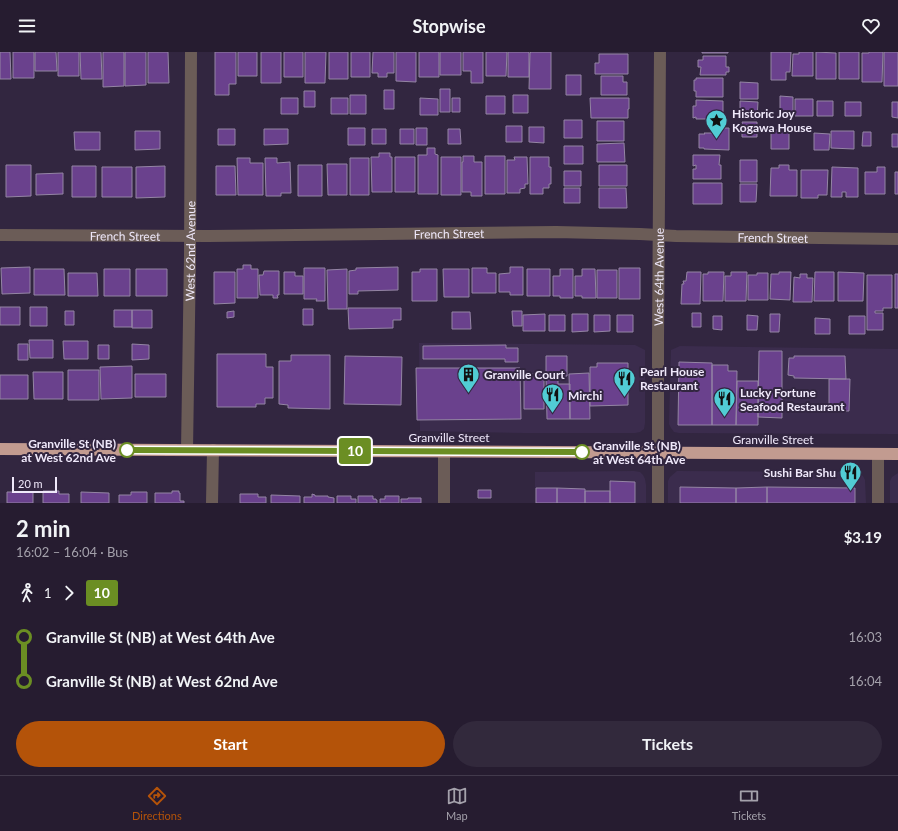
<!DOCTYPE html>
<html lang="en">
<head>
<meta charset="utf-8">
<style>
  body { margin:0; font-family:Lato,sans-serif; background:#32293c; color:#f1f3f6; height:100vh; display:flex; flex-direction:column; font-size:15px; white-space:nowrap }
  * { box-sizing:border-box; margin:0 }
  p { font-size:13px; color:#a4a1ab }
  .icon { flex:none; width:22px; height:22px; fill:none; stroke:currentColor; stroke-width:2; stroke-linecap:round; stroke-linejoin:round }
  .map { position:relative; height:451px; overflow:hidden }
  .panel { display:flex; flex-direction:column; background:#261c30; flex:1 }
  .panel>* { flex:none }
  .badge { padding:0 8px; border-radius:3px; font-size:14px; line-height:26px }
  .scale { position:absolute; left:12px; bottom:10px; width:45px; box-sizing:border-box; padding-left:4px; border:2px solid #efe8fa; border-top:0; font-size:11px; line-height:14px; white-space:nowrap; color:#efe8fa; -webkit-text-stroke:3px #322640; paint-order:stroke }
  .map>.badge { position:absolute; translate:-50% -50%; box-shadow:0 0 0 2px #fff }
  .legs { display:flex; align-items:center; gap:6px; height:44px; padding:0 16px; font-size:13px }
  .legs p { margin-inline-start:auto }
  .overview { display:flex; align-items:center; justify-content:space-between; height:68px; padding:0 16px }
  h1 { font-size:22px; font-weight:700; line-height:30px }
  .primary-button { display:flex; gap:8px; margin-top:auto; padding:8px 16px }
  .primary-button a { flex:1; height:46px; border-radius:24px; background:#b45309; color:#fff; font-size:16px; font-weight:700; line-height:46px; text-align:center }
  .primary-button a+a { background:#32293c; color:#f1f3f6 }
  ul { padding:0 16px; list-style:none }
  li { display:flex; align-items:center; gap:14px; height:44px; font-size:15px }
  li i { display:grid; place-items:center; width:6px; height:100%; margin:0 5px; background:currentColor }
  li i::after { content:''; width:10px; height:10px; margin:-5px; border:3px solid; border-radius:50%; background:#261c30 }
  li p { margin-inline-start:auto }
  li:first-child i { background:linear-gradient(#0000 50%,currentColor 0) }
  li:last-child i { background:linear-gradient(currentColor 50%,#0000 0) }
  header { display:flex; justify-content:space-between; align-items:center; height:52px; padding:0 16px; background:#261c30; font-size:18px; font-weight:700 }
  .tabs { display:flex; justify-content:space-around; align-items:center; height:56px; border-top:1px solid #423a4c; background:#261c30; font-size:11px; color:#a4a1ab }
  .tabs a { display:grid; justify-items:center; gap:2px }
  .tabs .current { color:#b45309 }
  .map>svg:first-child { display:block }
</style>
</head>
<body>
<header><svg class="icon" aria-label="menu" viewBox="0 0 24 24"><path d="M4 6h16M4 12h16M4 18h16"/></svg>Stopwise<svg class="icon" aria-label="heart" viewBox="0 0 24 24"><path d="M12 20l-8-8c-3-5 5-10 8-4 3-6 11-1 8 4z"/></svg></header>
<div class="map">
<svg width="898" height="451" viewBox="0 0 898 451">
  <rect width="100%" height="100%" fill="#322640"/>
  <!-- built -->
  <path fill="#3b2c4d" d="M419 291 635 293 645 298V371L644 377 640 380 635 381H526L420 379Z
    M680 294 898 297V382L679 381 674 380 671 376 669 372 671 298Z
    M634 419 640 420 643 423 645 427 646 433V451H535V420Z
    M677 419 854 420 859 421 863 424 865 428 866 451H668V429L670 425Z
    M898 421V451H890V429L892 425Z"/>
  <!-- building -->
  <path fill="#6a418d" stroke="#9485a4" d="M0 0H10L11 27H0Z
    M13 0H34V26H13Z
    M35 0H56L57 19H35Z
    M58 0H79V24H58Z
    M80 0H101L102 27H81Z
    M103 0H124V34L103 35Z
    M125 0H146V33L125 34Z
    M148 0H168L169 31H148Z
    M215 0H236V32H229V43H215Z
    M238 0H257V24H238Z
    M261 0H281V31H261Z
    M284 0H303V25H284Z
    M305 0H326L325 31H305Z
    M329 0H348V27H329Z
    M351 0H370V25H351Z
    M373 0H394V21H387V25H378V21H372Z
    M396 0H416V30L396 29Z
    M419 0H439V25H419Z
    M440 0H461V23H440Z
    M463 0H483V31H471V19H463Z
    M486 0H507L506 24H486Z
    M508 0H529V25H508Z
    M531 0H551V37H529L530 1Z
    M702 0H728V1H702Z
    M771 0H791L790 20H786V28H771Z
    M799 0H813V24H792L793 2H799Z
    M816 0 836 1V27H816Z
    M839 0H859V27H839Z
    M869 0H883L882 30H862V1H869Z
    M884 0H898V34H884Z
    M599 2H628V22H595V11H599Z
    M703 4H726V15H729V20H726V23H700L701 15H698V8H703Z
    M566 23H581V43H566Z
    M601 24H623V30H627V43H601Z
    M696 26H723V45H696V39H694V28H696Z
    M740 30 758 31V47H740Z
    M440 37H450V60H440Z
    M384 38H394V57H384Z
    M304 39H315V55H304Z
    M350 43H366V62H350Z
    M513 43H528V61H513Z
    M486 44H505V62H486Z
    M780 44 793 45V64H780Z
    M281 46H298V62H281Z
    M331 46H348V62H331Z
    M420 46 438 47V63H420Z
    M452 46H460V60H452Z
    M590 46H629V57H628V66H591Z
    M795 47H813V64H795Z
    M696 48 723 49V67H696V65L693 66V54H696Z
    M740 49 758 50 757 67 740 66Z
    M817 49H833V64H817Z
    M845 50H861V64H845Z
    M892 50H898V66L892 65Z
    M564 68H582V86H564Z
    M597 69H624V89H597Z
    M742 70H757V85H742Z
    M506 74H522V90H506Z
    M529 75H544V91L529 90Z
    M348 76H365V93H348Z
    M416 76H427V93H416Z
    M715 76H729V98L704 97V96H699V82H705L704 81H715Z
    M218 77H235V93H218Z
    M264 77H288V92L264 93Z
    M372 77H386V92H372Z
    M400 77H414V92H400Z
    M448 77H460L461 92H448Z
    M771 78H789V97H771Z
    M135 79H160V97L135 98Z
    M831 79H854V97L831 96Z
    M74 80H100V98H75Z
    M863 80H871V94H862Z
    M814 81 830 82 829 98H814Z
    M892 82H898V95H892Z
    M624 91 625 110H597V92Z
    M564 94H583V112H564Z
    M427 96H435V102L438 103V142H418V103H427Z
    M379 101H390V105H392V140H372L371 105H379Z
    M693 103H720L719 113H721V127H693V117H696V113L693 114Z
    M463 104H474V110H482V144H471V140H462V110H463Z
    M485 104H505V142H485Z
    M395 105H415V140H395Z
    M441 105H461V143H441Z
    M514 105H527L528 132H525V136L520 137V141H507V108H515Z
    M530 105H549V115H551V132H549V136H543V142H530Z
    M237 106H250V111H263V143H238Z
    M265 106H277V111L290 110 291 141H281V144H266Z
    M350 106H369V143H350Z
    M740 108H757V130H740Z
    M327 112H347V143H328Z
    M6 113H31V144L6 145Z
    M298 113H322V144H298Z
    M599 113H627V134H599Z
    M779 113H789V118H797V144H770L771 116H779Z
    M72 114H96V145H72Z
    M165 114V145L136 146V115Z
    M216 114H235L236 143H216Z
    M102 115H132V145H102Z
    M832 115 858 116V145H846V140H842V145H831Z
    M877 115H885V142H865V120H877Z
    M801 118H828L827 143H818V146H801Z
    M564 119H581V134H564Z
    M895 120H898V142H895Z
    M63 121V142L36 143V122Z
    M693 131H722V152H693Z
    M740 132H757L756 150H740Z
    M564 136H580V151H564Z
    M599 136H626L627 156H599Z
    M243 213H251V217H258V246H237V217H243Z
    M30 215V241L2 242 1 216Z
    M398 215V238L358 239V242H349V219L356 218V216Z
    M510 215H523V243H510V240H499V222L510 221Z
    M304 216H325V249H316L317 247H304Z
    M472 216H487V221H496V241H472Z
    M619 216H640V247H619Z
    M34 217H64L65 243H34Z
    M104 217H130V244H104Z
    M136 217H167V244H136Z
    M347 217V257H328L327 218Z
    M420 217H437V249H412V220H420Z
    M443 217H469V245H444Z
    M527 217H550V244H527Z
    M560 217H573V246H560V244H553V224H560Z
    M582 217H595L596 246H582V244H575V224H582Z
    M597 218H617V246H597Z
    M264 219H279V243H277L278 246H273V243H260L259 223H263Z
    M214 220H235V251L214 252Z
    M284 220H295V224H303V242H284Z
    M687 220H701L700 252H681L682 232H684L683 229H686Z
    M708 220H724L723 249H703V222H708Z
    M731 220H747L746 249H725V224H731Z
    M779 220H791L790 248 770 247 771 222H779Z
    M815 220H834V249H814Z
    M838 220 864 221 863 249H838Z
    M68 221H97L98 244H68Z
    M757 221H768V248H748V223H757Z
    M800 222H807V226H813L812 250H793L794 225 800 226Z
    M895 222H898V256H895Z
    M867 223H892V256H883V259H875V261H883V278H867Z
    M0 255H20V273H0Z
    M30 255H47V274H30Z
    M348 256H401V268H393V276L349 277Z
    M303 257H313V273H303Z
    M114 258H132V275H114Z
    M132 258H152V276H132Z
    M65 259H74V273H65Z
    M234 259V265L227 266V260Z
    M512 259H522V274H513Z
    M452 260H470L471 277H452Z
    M692 261H701V275H692Z
    M545 262V279H523V263Z
    M572 262H588V279L572 280Z
    M770 262H780L779 280H770Z
    M549 263H565V279H549Z
    M594 263H610V279L594 280Z
    M617 263H633V280H617Z
    M747 263 758 264 757 278H747Z
    M713 264H722V278L713 277Z
    M849 264H865V282H849Z
    M815 266 830 267V282H815Z
    M29 288H53V306H30Z
    M63 289H88V307H64Z
    M18 292H28V308H18Z
    M132 292 149 293V307L132 308Z
    M98 293H109V307H98Z
    M506 293V296H518V310H505V307H423V294Z
    M759 299H782V366L758 365Z
    M217 302H266V315H273V346H265V352H256V355H217Z
    M291 303H330V357L288 356V353L279 352V309H291Z
    M345 304 402 305 401 353 344 352Z
    M546 304H567V324H546Z
    M794 304H845L846 327 794 326V324L788 323 789 306H794Z
    M679 310 712 311V373H678Z
    M597 311H628V353L590 354V315H597Z
    M712 313H728V319H737L736 373H712Z
    M132 314V346L101 347 100 315Z
    M416 316H520L521 367 417 368Z
    M68 318H99V348H68Z
    M33 320H63V347H34Z
    M589 321 590 367H570L569 322Z
    M135 322H166V345H135Z
    M524 322H544V357H524Z
    M0 323H28V347H0Z
    M546 324H558V332H570V367H547Z
    M829 327H850L849 359H829Z
    M737 329H758V373H736Z
    M610 429 635 430V451H610Z
    M680 435 736 436V451H680Z
    M767 435 855 436V451H767Z
    M767 435V451H736V436Z
    M536 436H557V451H536Z
    M557 436 585 437V451H557Z
    M478 438H491V446H478Z
    M43 439H59V442H69V451H43Z
    M172 439H179V441H180V449H184V451H155V441H172Z
    M585 439H610V451H585Z
    M7 440H33V451H7Z
    M81 440 109 441V451H81Z
    M131 440H147V451H119V443H131Z
    M240 442H258V445H266V451H240Z
    M312 442 315 443V444H328V445L334 446V451H304V445H312Z
    M271 443 300 444V451H271Z
    M337 444H351V447H356V451H337Z
    M358 444H373V447H376V448H377V451H358Z
    M385 444H399V451H380V447H385Z
    M408 446H421V451H401V447H408Z"/>
  <g fill="none" stroke-linecap="round" stroke-linejoin="round">
    <!-- street -->
    <g stroke="#6b5c57" stroke-width="12">
      <path id="s1" d="M0 183 208 184 556 180 640 182 676 184 898 187"/>
      <path id="s2" d="M187 398 190 203 191 0"/>
      <path d="M212 451 213 398"/>
      <path d="M444 451V400"/>
      <path id="s3" d="M658 451V289L660 0"/>
      <path d="M878 451V402"/>
    </g>
    <!-- highway -->
    <path stroke="#c29b90" stroke-width="12" d="M0 397 898 402"/>
  </g>
  <g fill="none" stroke-linecap="round" stroke-linejoin="round">
    <defs>
      <path id="line-1" d="M127 398 582 400"/>
    </defs>
    <!-- line-1 casing -->
    <use href="#line-1" stroke="#fff" stroke-width="9"/>
    <!-- line-1 -->
    <use href="#line-1" stroke="#6b8e23" stroke-width="6"/>
  </g>
  <!-- icons -->
  <defs>
    <symbol id="sight-pin" viewBox="-11 -11 22 30"><path d="M0 17L-7.5 6A9.5 9.5 0 1 1 7.5 6Z" fill="#51ccd4" stroke="#322640"/><path d="M0-6L1.8-2.2L6-1.7L2.9 1.2L3.7 5.4L0 3.3L-3.7 5.4L-2.9 1.2L-6-1.7L-1.8-2.2Z" fill="#111"/></symbol>
    <symbol id="building-pin" viewBox="-11 -11 22 30"><path d="M0 17L-7.5 6A9.5 9.5 0 1 1 7.5 6Z" fill="#51ccd4" stroke="#322640"/><path d="M-4-6H4V6H1V3H-1V6H-4ZM-2.5-4.3h1.7v1.8h-1.7ZM.8-4.3h1.7v1.8H.8ZM-2.5-1h1.7V.8h-1.7ZM.8-1h1.7V.8H.8Z" fill="#111"/></symbol>
    <symbol id="restaurant-pin" viewBox="-11 -11 22 30"><path d="M0 17L-7.5 6A9.5 9.5 0 1 1 7.5 6Z" fill="#51ccd4" stroke="#322640"/><path d="M-5-6h1v4h1v-4h1v4h1v-4h1v5L-1.5 .5V6h-2V.5L-5-1ZM5-6V6H3V1.5H1.5Q1.5-4 5-6Z" fill="#111"/></symbol>
  </defs>
  <g fill-rule="evenodd">
    <use href="#sight-pin" x="704" y="56" width="25" height="34"/>
    <use href="#building-pin" x="456" y="310" width="25" height="34"/>
    <use href="#restaurant-pin" x="612" y="314" width="25" height="34"/>
    <use href="#restaurant-pin" x="540" y="330" width="25" height="34"/>
    <use href="#restaurant-pin" x="712" y="334" width="25" height="34"/>
    <use href="#restaurant-pin" x="838" y="408" width="25" height="34"/>
  </g>
  <!-- markers -->
  <g fill="#fff" stroke="#6b8e23" stroke-width="2">
    <circle cx="127" cy="398" r="7"/>
    <circle cx="582" cy="400" r="7"/>
  </g>
  <g text-anchor="middle" dominant-baseline="central" stroke-width="4" stroke-linejoin="round" paint-order="stroke">
    <!-- poi labels -->
    <g font-size="12" font-weight="bold" fill="#efe8fa" stroke="#322640" text-anchor="start">
      <text x="732" y="61">Historic Joy<tspan x="732" dy="14">Kogawa House</tspan></text>
      <text x="640" y="319">Pearl House<tspan x="640" dy="14">Restaurant</tspan></text>
      <text x="484" y="322">Granville Court</text>
      <text x="740" y="340">Lucky Fortune<tspan x="740" dy="14">Seafood Restaurant</tspan></text>
      <text x="568" y="343">Mirchi</text>
      <text x="836" y="420" text-anchor="end">Sushi Bar Shu</text>
    </g>
    <!-- street labels -->
    <g font-size="12" fill="#efe8fa" stroke="#322640">
      <text stroke="none"><textPath href="#s1" startOffset="449">French Street</textPath></text>
      <text stroke="none"><textPath href="#s1" startOffset="125">French Street</textPath></text>
      <text stroke="none"><textPath href="#s1" startOffset="773">French Street</textPath></text>
      <text stroke="none"><textPath href="#s2" startOffset="199">West 62nd Avenue</textPath></text>
      <text stroke="none"><textPath href="#s3" startOffset="226">West 64th Avenue</textPath></text>
      <text x="449" y="385">Granville Street</text>
      <text x="773" y="387">Granville Street</text>
    </g>
    <!-- stop labels -->
    <g font-size="12" font-weight="bold" fill="#efe8fa" stroke="#322640" text-anchor="end">
      <text x="116" y="391">Granville St (NB)<tspan x="116" dy="14">at West 62nd Ave</tspan></text>
      <text x="593" y="393" text-anchor="start">Granville St (NB)<tspan x="593" dy="14">at West 64th Ave</tspan></text>
    </g>
  </g>
</svg>
<div class="scale">20 m</div>
<b class="badge" style="left:355px;top:399px;background:#6b8e23;color:#fff">10</b>
</div>
<section class="panel">
<div class="overview"><div><h1>2 min</h1><p>16:02 – 16:04 · Bus</p></div><b>$3.19</b></div>
<div class="legs"><svg class="icon" aria-label="walk" viewBox="0 0 24 24"><circle cx="13" cy="4" r="2"/><path d="M13 8l-2 6 4 7M11 14l-3 7M7 12l3-4h3l4 4"/></svg>1<svg class="icon" aria-label="forward" viewBox="0 0 24 24"><path d="M9 5l7 7-7 7"/></svg><b class="badge" style="background:#6b8e23;color:#fff">10</b></div>
<ul>
<li><i style="color:#6b8e23"></i><b>Granville St (NB) at West 64th Ave</b><p>16:03</p></li>
<li><i style="color:#6b8e23"></i><b>Granville St (NB) at West 62nd Ave</b><p>16:04</p></li>
</ul>
<div class="primary-button"><a>Start</a><a>Tickets</a></div>
</section>
<nav class="tabs">
<a class="current"><svg class="icon" aria-label="directions" viewBox="0 0 24 24"><path d="M12 3l9 9-9 9-9-9zM9 14v-3h6M13 9l2 2-2 2"/></svg>Directions</a>
<a><svg class="icon" aria-label="map" viewBox="0 0 24 24"><path d="M3 6l6-2 6 2 6-2v14l-6 2-6-2-6 2zM9 4v14M15 6v14"/></svg>Map</a>
<a><svg class="icon" aria-label="tickets" viewBox="0 0 24 24"><path d="M3 7h18v10H3zM15 7v10"/></svg>Tickets</a>
</nav>
</body>
</html>
